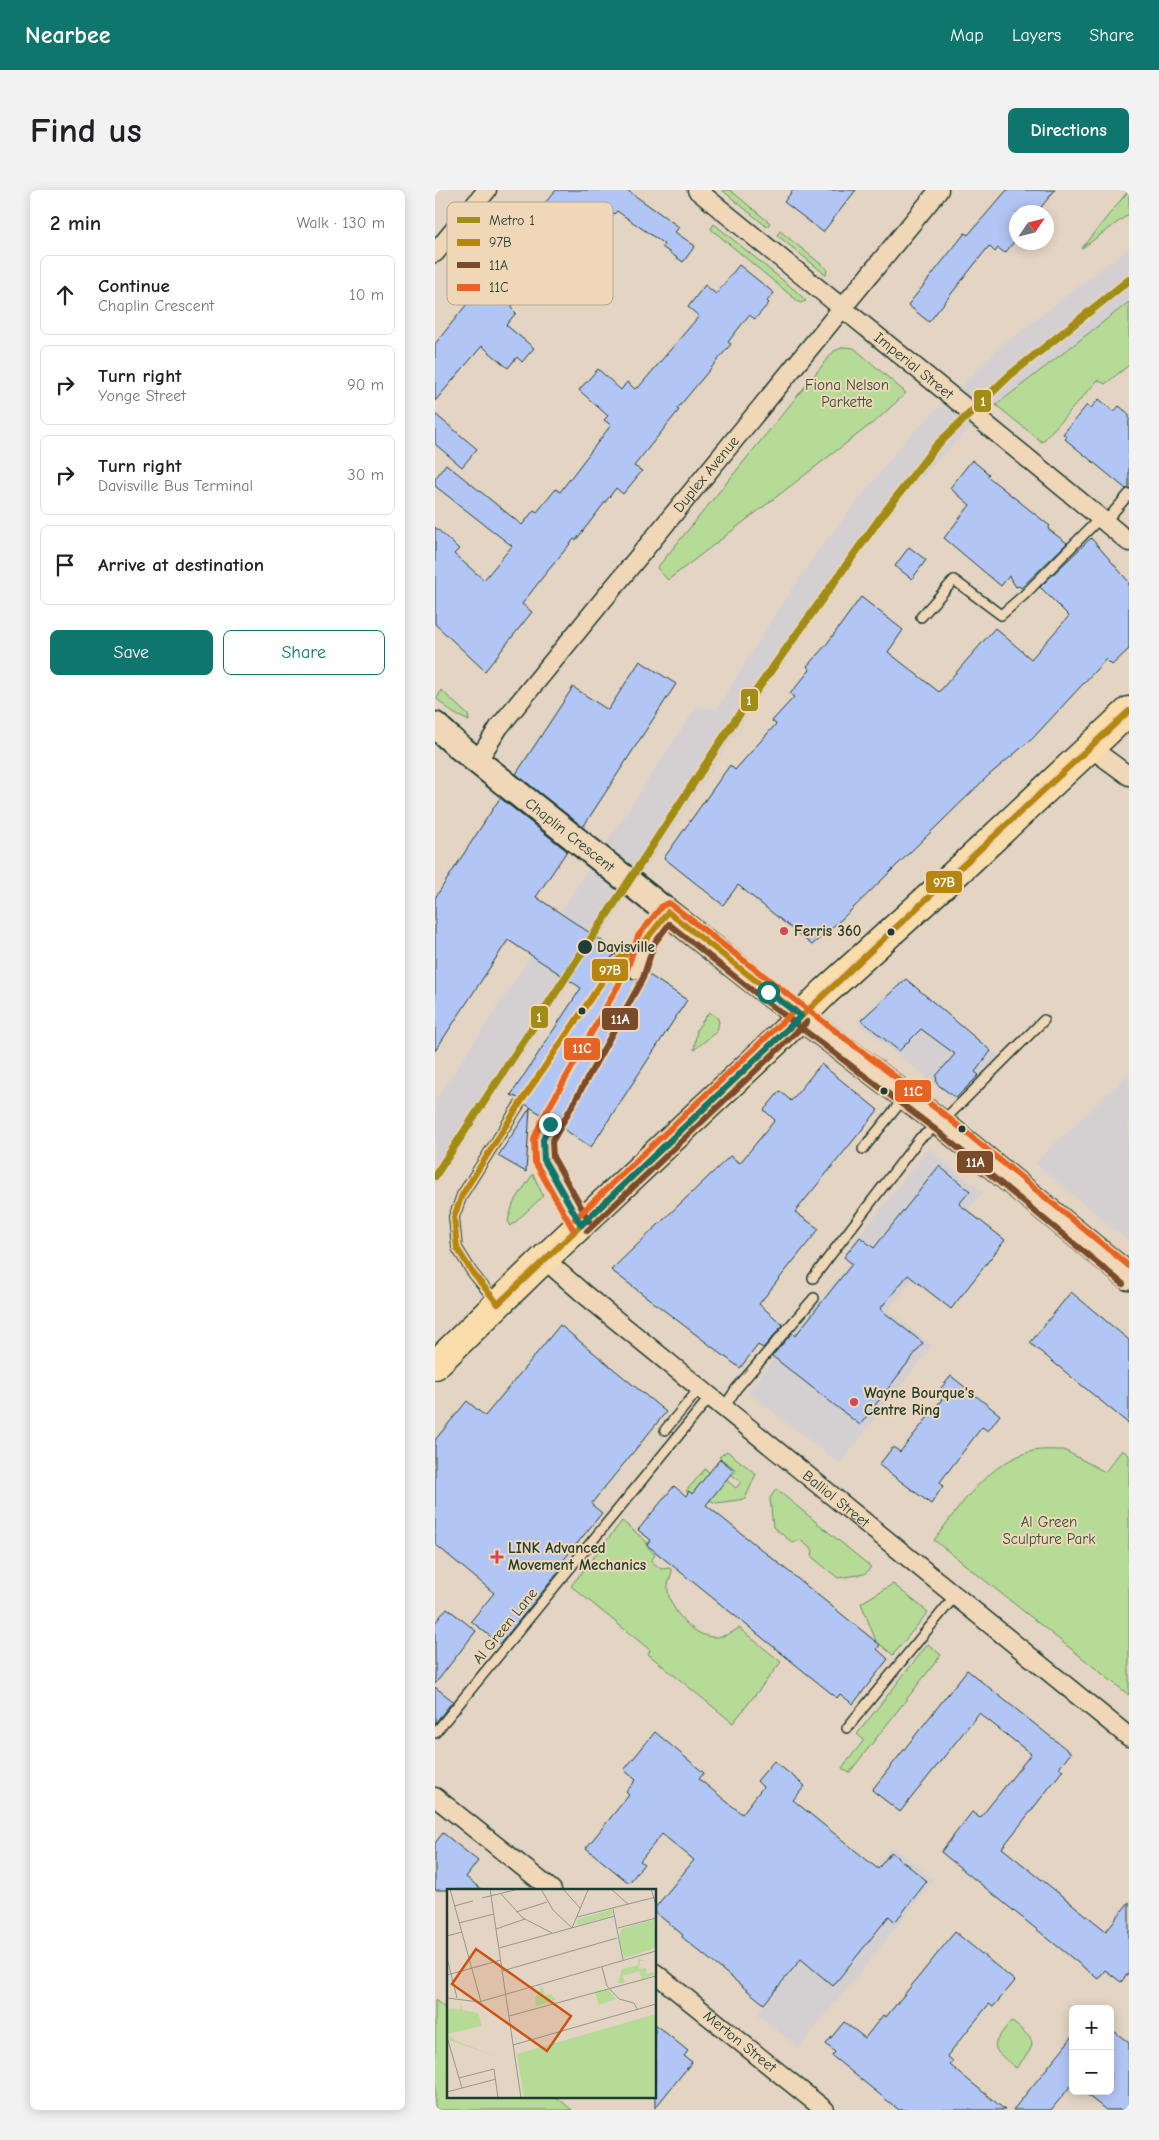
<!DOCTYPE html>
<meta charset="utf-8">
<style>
:root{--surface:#fff;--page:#f2f2f2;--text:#202124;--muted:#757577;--line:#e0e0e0;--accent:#0f766e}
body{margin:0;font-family:"Comic Neue",sans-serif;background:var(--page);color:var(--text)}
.controls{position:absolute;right:15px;bottom:15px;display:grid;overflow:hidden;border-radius:8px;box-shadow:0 2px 12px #0003}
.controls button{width:45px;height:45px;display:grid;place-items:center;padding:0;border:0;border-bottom:1px solid var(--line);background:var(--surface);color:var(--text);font:25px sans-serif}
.compass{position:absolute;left:574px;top:15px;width:45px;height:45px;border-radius:50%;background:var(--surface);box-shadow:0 2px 12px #0003;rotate:55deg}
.stop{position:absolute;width:15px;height:15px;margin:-11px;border:4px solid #0f766e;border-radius:50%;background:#fff}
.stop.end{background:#0f766e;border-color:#fff;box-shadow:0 1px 5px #0008}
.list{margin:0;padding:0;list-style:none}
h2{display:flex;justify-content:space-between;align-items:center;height:65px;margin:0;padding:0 20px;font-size:21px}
h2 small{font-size:16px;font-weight:400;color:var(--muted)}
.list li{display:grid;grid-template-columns:32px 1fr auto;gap:15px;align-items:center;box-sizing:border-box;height:80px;margin:0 10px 10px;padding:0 10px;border:1px solid var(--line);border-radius:8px}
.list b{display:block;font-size:19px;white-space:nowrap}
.list p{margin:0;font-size:16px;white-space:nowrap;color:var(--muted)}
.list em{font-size:16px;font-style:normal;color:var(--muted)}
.actions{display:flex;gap:10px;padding:15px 20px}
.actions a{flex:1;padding:11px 0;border:1px solid var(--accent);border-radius:8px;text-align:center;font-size:18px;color:var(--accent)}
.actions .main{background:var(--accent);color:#fff}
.icon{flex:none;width:28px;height:28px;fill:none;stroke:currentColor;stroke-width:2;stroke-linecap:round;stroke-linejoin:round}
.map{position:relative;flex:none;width:694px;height:1920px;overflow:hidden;border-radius:8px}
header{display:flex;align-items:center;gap:30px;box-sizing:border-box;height:70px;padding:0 25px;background:var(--accent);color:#fff}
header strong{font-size:24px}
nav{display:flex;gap:28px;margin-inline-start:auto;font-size:18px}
.intro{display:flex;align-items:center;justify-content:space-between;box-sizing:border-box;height:120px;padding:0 30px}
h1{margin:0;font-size:35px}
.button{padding:12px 22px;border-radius:8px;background:var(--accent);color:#fff;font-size:18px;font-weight:700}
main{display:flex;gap:30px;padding:0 30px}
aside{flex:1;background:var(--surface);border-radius:8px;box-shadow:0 2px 12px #0003}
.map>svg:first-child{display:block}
</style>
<header>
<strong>Nearbee</strong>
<nav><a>Map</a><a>Layers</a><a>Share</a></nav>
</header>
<div class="intro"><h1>Find us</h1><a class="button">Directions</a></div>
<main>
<aside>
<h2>2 min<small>Walk · 130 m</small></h2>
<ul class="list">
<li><svg class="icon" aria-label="ahead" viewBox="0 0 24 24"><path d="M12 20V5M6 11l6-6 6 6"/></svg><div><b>Continue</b><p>Chaplin Crescent</p></div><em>10 m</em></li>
<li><svg class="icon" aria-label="right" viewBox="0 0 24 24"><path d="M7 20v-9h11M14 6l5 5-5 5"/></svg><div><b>Turn right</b><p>Yonge Street</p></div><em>90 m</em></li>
<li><svg class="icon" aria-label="right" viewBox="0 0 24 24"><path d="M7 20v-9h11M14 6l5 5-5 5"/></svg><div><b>Turn right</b><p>Davisville Bus Terminal</p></div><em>30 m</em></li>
<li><svg class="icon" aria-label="arrive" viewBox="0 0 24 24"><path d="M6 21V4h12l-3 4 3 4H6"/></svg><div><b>Arrive at destination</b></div></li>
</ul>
<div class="actions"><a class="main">Save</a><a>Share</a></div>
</aside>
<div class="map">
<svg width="694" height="1920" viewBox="0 0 694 1920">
<rect width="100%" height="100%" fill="#e3d4c3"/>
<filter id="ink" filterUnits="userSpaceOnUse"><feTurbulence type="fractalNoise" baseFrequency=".02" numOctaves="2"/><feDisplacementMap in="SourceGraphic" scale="10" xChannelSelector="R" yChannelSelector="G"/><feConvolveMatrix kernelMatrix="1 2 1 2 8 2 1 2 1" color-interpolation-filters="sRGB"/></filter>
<g filter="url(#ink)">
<g fill="#d4d0d2">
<path d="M694 58V112L561 215 525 247 473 302 417 373 346 474 0 996V911L262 516 282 519 340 425 383 361 470 251 568 155Z"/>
<path d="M470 788 564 867 520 910 422 832Z"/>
<path d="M694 883V1052L600 973Z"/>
<path d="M493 959 548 1002 453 1120 497 1156 405 1274 313 1202 415 1072 408 1066Z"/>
<path d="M457 1656 499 1690 364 1858 322 1824Z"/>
</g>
<g fill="#b5db96" stroke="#6a8c65">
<path d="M287 0H295L335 33 332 37Z"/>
<path d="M694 0V24L646 59Z"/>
<path d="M279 34 362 102 371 111 365 113 276 39Z"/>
<path d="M345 41 392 79 391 85 342 45Z"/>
<path d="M694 112V175L670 194 663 190 607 252 561 215Z"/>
<path d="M409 157 419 158 471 203 444 228 233 390 222 378 399 161Z"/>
<path d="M6 500 33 525 34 531 18 523 2 509Z"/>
<path d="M274 822 282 827 284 832 282 841 259 860 262 839Z"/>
<path d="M98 984 108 1006 76 1036 73 1031 78 1014Z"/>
<path d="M629 1260 670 1282 687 1260 694 1265V1505L499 1350C525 1316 553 1272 598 1261 607 1259 619 1260 629 1260Z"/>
<path d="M292 1261 321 1284 310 1309 281 1313 251 1301 270 1279 280 1286 284 1284 301 1298 306 1292 297 1285 301 1280 284 1267Z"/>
<path d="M341 1299 436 1377 430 1384 403 1388 377 1367 378 1360 365 1350 358 1353 338 1337 335 1308Z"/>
<path d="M187 1331 212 1352 211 1355 220 1365 216 1371 226 1379 235 1378 237 1382C235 1388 232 1395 233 1401 235 1420 258 1446 278 1447 288 1447 295 1444 304 1438L346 1472 298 1533 213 1464 215 1460 136 1396Z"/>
<path d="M458 1394 493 1422 458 1465 441 1451 426 1413Z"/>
<path d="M493 1454 506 1465 414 1583 407 1578 429 1550 422 1544Z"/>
<path d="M0 1810 14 1821V1906H120L137 1920H0Z"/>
<path d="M576 1831C603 1853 603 1852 581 1878 554 1856 555 1858 576 1831Z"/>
</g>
<g fill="#b2c6f5" stroke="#1f3d34">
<path d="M121 0H192L244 37 240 42 260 56 248 72 227 57 229 54 182 21 179 24 168 15 148 40 143 36 140 40 135 37 76 109 80 112 76 118 81 123 71 135 99 158 87 172 82 167 73 178 47 156 0 211V154L32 114 28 110Z"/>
<path d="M358 0H421L388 42 349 12Z"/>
<path d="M572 0H620L602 22H582V48L570 63 563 58 560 62 554 56 494 132 473 115 530 43 533 45Z"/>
<path d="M304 75 339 103 332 111 334 113 320 129 314 125 293 152 296 154 242 219 244 220 199 276 207 281 188 304 181 298 141 350 139 349 107 388 87 414 97 422 50 481 0 434V337L24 359 19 364 49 390 77 356 0 296V289L11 274 87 335 99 320 102 322 121 299 125 302 176 235 169 230 173 226 144 200 163 179 186 200 192 192 200 199 202 197 203 198 264 126 253 117 270 95 281 104Z"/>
<path d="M664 209 679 222 684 216 694 224V298L691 299 630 249 632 247 628 244 652 215 656 218Z"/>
<path d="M0 224 42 259 27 277 0 254Z"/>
<path d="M537 270 554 284 552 286 615 336 613 339 632 353 586 398 584 396 581 397 574 386 566 396 509 348 535 315 515 298Z"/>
<path d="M656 348 694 392V459L677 475 671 469 598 548 554 585 409 727 377 755 303 695 288 715 229 668 295 575 300 580 341 534 337 531 359 507 355 504 375 480 372 476 391 455 426 407 468 440 453 462 504 502 560 438 596 469 634 426 605 397Z"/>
<path d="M474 357 491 370 477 389 460 376Z"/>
<path d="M205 471 241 494 148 637 81 584 138 497 173 520Z"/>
<path d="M65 608 132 661 101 707 170 753 169 755 181 763 175 769 178 776H184L192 771 197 774 194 783 196 788 204 789 208 781 252 810 156 957 121 934 118 929 112 928 90 914 88 910 76 905 146 798 73 750 0 861V708Z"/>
<path d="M471 789 556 861 540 882 544 885 521 908 502 894 501 886 520 864 486 839 464 861 426 830Z"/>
<path d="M386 874 443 920 360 1022 384 1039 324 1114 348 1135 328 1158 323 1155 305 1178 176 1080 295 966 305 973 340 930 329 920 345 901 356 911Z"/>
<path d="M95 918 91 982 63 966Z"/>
<path d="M504 976 535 1001 524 1014 570 1050 516 1119 473 1085 445 1119 488 1153 425 1235 337 1166 357 1143 360 1146 417 1074 409 1067 425 1047 439 1058Z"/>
<path d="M636 1102 694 1150V1234L595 1153Z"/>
<path d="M125 1135 231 1222 156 1314 167 1323 122 1378 125 1380 65 1454 36 1431 59 1403 0 1354V1250L32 1211 50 1226Z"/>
<path d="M516 1186 565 1225 553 1241 547 1237 505 1292 508 1296 496 1314 444 1275 458 1257 465 1262 508 1208 502 1203Z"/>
<path d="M285 1269 299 1280 271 1315 445 1455 442 1459 453 1469 418 1514 405 1504 402 1508 212 1355 216 1350 203 1340 239 1296 251 1306 254 1301 257 1304Z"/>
<path d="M12 1418 41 1441 0 1494V1433Z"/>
<path d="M532 1480 636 1563 624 1578 628 1580 567 1658 671 1741 694 1712V1782L686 1792 670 1780 663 1789 506 1662 537 1622 545 1628 596 1564 544 1523 465 1622 437 1600Z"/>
<path d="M0 1497 18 1511 0 1533Z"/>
<path d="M220 1542 269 1583 264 1589 307 1624 328 1597 322 1591 339 1571 370 1596 358 1610 443 1679 456 1662 492 1691 460 1732 454 1726 398 1796 366 1769 329 1814 247 1747 248 1745 220 1722V1718L259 1670 227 1644 205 1671 209 1674 194 1693 151 1658 194 1605 191 1602 201 1590 189 1580Z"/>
<path d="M8 1643 43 1671 31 1687 47 1700H0V1653Z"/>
<path d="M520 1742 580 1791 558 1817 554 1814 512 1866 518 1871 515 1875 570 1920H464L397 1866 400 1862 391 1854 409 1832 430 1848 448 1825 451 1827Z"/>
<path d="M220 1834 253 1861 249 1866 257 1872 220 1918Z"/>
<path d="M675 1838 694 1853V1920H671L647 1901H675Z"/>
<path d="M638 1846V1893L616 1920H578Z"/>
</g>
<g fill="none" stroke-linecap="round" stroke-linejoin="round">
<g stroke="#1f3d34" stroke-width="12">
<g id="lane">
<path d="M670 332 694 304"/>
<path d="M486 427 519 390 566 425 589 405 665 328"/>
<path d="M181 771 211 750 232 724"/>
<path d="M200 784 211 750"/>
<path d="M115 934 108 950 109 970 144 1031"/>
<path d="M428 959 470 907"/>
<path d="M378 1088 485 948 506 933 609 830"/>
<path d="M61 1112 37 1082 22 1058 19 1027 27 1005 84 915"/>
<path d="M289 1218 301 1199 379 1108"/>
<path d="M230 1240 265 1198"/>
<path d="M412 1538 520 1406"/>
<path d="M0 1543 275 1207"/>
</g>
</g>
<g stroke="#1f3d34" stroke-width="21">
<g id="street">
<path id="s1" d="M262 0C406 118 552 233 694 352"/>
<path d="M0 63 52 0"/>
<path d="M656 558 694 586"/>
<path id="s2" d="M43 570 64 537 504 0"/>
<path id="s3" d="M109 1069 149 1104 694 1547"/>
<path d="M0 1607 117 1700"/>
<path id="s4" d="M220 1783 390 1920"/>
</g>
</g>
<g stroke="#1f3d34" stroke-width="29">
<g id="secondary">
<path id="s5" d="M0 535 23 556 333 802 506 933 694 1087"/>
</g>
</g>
<g stroke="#1f3d34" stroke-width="31">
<path id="primary" d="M0 1175 109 1069 339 853 390 802 533 672 694 521"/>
</g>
<use href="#lane" stroke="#efd7b7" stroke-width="9"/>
<use href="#street" stroke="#efd7b7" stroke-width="18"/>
<use href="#secondary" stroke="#efd7b7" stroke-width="25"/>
<use href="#primary" stroke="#faddab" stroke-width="28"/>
<g stroke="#efd7b7" stroke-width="10">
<path id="bus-1" d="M366 826 233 722 211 750 181 771 84 915 27 1005 19 1027 22 1058 37 1082 63 1114 427 769 694 521"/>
</g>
<g stroke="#efd7b7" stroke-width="10">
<g id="bus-2">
<path d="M154 1031 118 967 117 952 208 788 219 754 234 734 328 809 501 940 688 1094"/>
<path d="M152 1041 372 832"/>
</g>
</g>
<g stroke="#efd7b7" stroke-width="10">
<g id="bus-3">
<path d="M140 1029 360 820"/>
<path d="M138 1039 100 972 99 949 107 930 192 780 203 746 227 716 234 713 511 926 694 1076"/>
</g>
</g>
<use href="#bus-1" stroke="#b68610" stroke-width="6"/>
<use href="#bus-2" stroke="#7a4b2a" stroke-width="6"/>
<use href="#bus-3" stroke="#e76323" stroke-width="6"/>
<g stroke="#efd7b7" stroke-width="11">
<path id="metro-1" d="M0 986 296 536 443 331 501 256 575 185 694 90"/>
</g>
<use href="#metro-1" stroke="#a18d15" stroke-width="8"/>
</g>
</g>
<g fill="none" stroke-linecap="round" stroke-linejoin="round" filter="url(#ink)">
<path stroke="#0f766e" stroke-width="6" d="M115 934 108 950 109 970 146 1035 366 826 333 802"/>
</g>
<g fill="#d1495b" stroke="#efd7b7" stroke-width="2">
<circle cx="349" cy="741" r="5"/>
<circle cx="419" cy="1212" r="5"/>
<path d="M59.5 1359.5h5v5h5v5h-5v5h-5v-5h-5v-5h5z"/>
</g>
<g fill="#1f3d34" stroke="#efd7b7" stroke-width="2">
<circle cx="456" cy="742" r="4.5"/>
<circle cx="150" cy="757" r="8"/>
<circle cx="147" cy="821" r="4.5"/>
<circle cx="449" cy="901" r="4.5"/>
<circle cx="527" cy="939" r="4.5"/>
</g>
<g text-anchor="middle" stroke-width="4" stroke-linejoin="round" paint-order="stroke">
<g font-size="15" fill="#1f3d34" stroke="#efd7b7">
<text dy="5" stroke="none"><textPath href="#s1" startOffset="279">Imperial Street</textPath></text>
<text dy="5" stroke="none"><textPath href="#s2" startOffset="366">Duplex Avenue</textPath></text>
<text dy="5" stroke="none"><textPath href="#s5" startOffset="174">Chaplin Crescent</textPath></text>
<text dy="5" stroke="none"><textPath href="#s3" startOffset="378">Balliol Street</textPath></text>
<text transform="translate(70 1436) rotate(-51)" y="5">Al Green Lane</text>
<text dy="5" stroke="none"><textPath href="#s4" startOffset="109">Merton Street</textPath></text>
</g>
<g font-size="15" fill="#2e4d3e" stroke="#efd7b7">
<text x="412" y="200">Fiona Nelson<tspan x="412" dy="17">Parkette</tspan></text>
<text x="614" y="1337">Al Green<tspan x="614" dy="17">Sculpture Park</tspan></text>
</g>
<g font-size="15" font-weight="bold" fill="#1f3d34" stroke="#efd7b7" text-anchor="start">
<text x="359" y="746">Ferris 360</text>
<text x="429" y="1208">Wayne Bourque's<tspan x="429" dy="17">Centre Ring</tspan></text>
<text x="73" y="1363">LINK Advanced<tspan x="73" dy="17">Movement Mechanics</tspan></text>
</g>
<g font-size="15" font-weight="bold" fill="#1f3d34" stroke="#efd7b7" text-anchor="start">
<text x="162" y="762">Davisville</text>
</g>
</g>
<g transform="translate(12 1699)">
<rect width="209" height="209" fill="#e3d4c3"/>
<path d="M163 21 166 23 164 27 132 36 129 34 131 30ZM209 30V59L177 69 172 50 174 40ZM191 69 197 72H193L192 80 199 79V85L207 83 209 85 195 90 192 82 176 87 178 94H171L175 80 191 76ZM95 97 98 106 104 105 109 111 89 117 88 109ZM160 100 169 110 152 116 148 103ZM13 112 16 121 31 124 35 137 0 145V119L14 120ZM209 125V209H77L70 165ZM1 146 9 152 54 169 2 151Z" fill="#b5db96"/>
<path fill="none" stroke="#95988a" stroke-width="1" d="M3 0 34 113M43 0 74 209M94 0 106 21 125 39M116 0 133 19M164 0 181 15M204 0 209 16M54 5 76 29 105 44M35 9 72 0M7 17 26 12M166 20 176 71M69 23 100 13M130 28 209 8M12 34 47 25M125 39 141 1M171 39 209 29M49 40 78 30M0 47 15 43M52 59 168 27M0 69 10 109M155 78 160 97 172 110 187 114 190 120M55 82 170 49M0 86 54 71M0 109 32 113 209 62M62 127 209 87M0 148 15 199M66 156 209 115M12 189 47 180 51 209M0 203 49 190"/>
<path fill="#ca5512" fill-opacity="0.15" stroke="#ca5512" stroke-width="2.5" d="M29 60 124 127 100 162 5 95Z"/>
<rect width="209" height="209" fill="none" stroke="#1f3d34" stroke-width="2.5"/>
</g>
<rect x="12" y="12" width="166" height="103" rx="8" fill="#efd7b7" stroke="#b1a990" stroke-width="1"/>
<rect x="22" y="27" width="23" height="6" fill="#a18d15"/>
<rect x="22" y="49" width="23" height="7" fill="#b68610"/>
<rect x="22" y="72" width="23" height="6" fill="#7a4b2a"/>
<rect x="22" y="94" width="23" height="7" fill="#e76323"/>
<g font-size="14" fill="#1f3d34">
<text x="54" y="35">Metro 1</text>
<text x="54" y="57">97B</text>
<text x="54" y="80">11A</text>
<text x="54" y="102">11C</text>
</g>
<g stroke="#efd7b7" stroke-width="2">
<rect x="538" y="199" width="19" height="24" rx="5" fill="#a18d15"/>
<rect x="305" y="498" width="19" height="24" rx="5" fill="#a18d15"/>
<rect x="490" y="680" width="38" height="24" rx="5" fill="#b68610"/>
<rect x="156" y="768" width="38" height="24" rx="5" fill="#b68610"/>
<rect x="95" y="815" width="19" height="24" rx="5" fill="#a18d15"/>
<rect x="166" y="817" width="38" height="24" rx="5" fill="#7a4b2a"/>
<rect x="128" y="847" width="38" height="24" rx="5" fill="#e76323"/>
<rect x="459" y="889" width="38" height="24" rx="5" fill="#e76323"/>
<rect x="521" y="960" width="38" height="24" rx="5" fill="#7a4b2a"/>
</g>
<g font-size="14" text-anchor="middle" font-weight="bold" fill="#fff">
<text x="548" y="216">1</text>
<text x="314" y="515">1</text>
<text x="509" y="697">97B</text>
<text x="175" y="785">97B</text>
<text x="104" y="832">1</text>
<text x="185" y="834">11A</text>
<text x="147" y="863">11C</text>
<text x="478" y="906">11C</text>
<text x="540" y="977">11A</text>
</g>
</svg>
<div class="controls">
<button>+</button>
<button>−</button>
</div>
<svg class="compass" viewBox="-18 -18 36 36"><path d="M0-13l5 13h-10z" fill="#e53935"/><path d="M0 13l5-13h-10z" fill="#757577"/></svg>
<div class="stop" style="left:333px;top:802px"></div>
<div class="stop end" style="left:115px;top:934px"></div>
</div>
</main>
